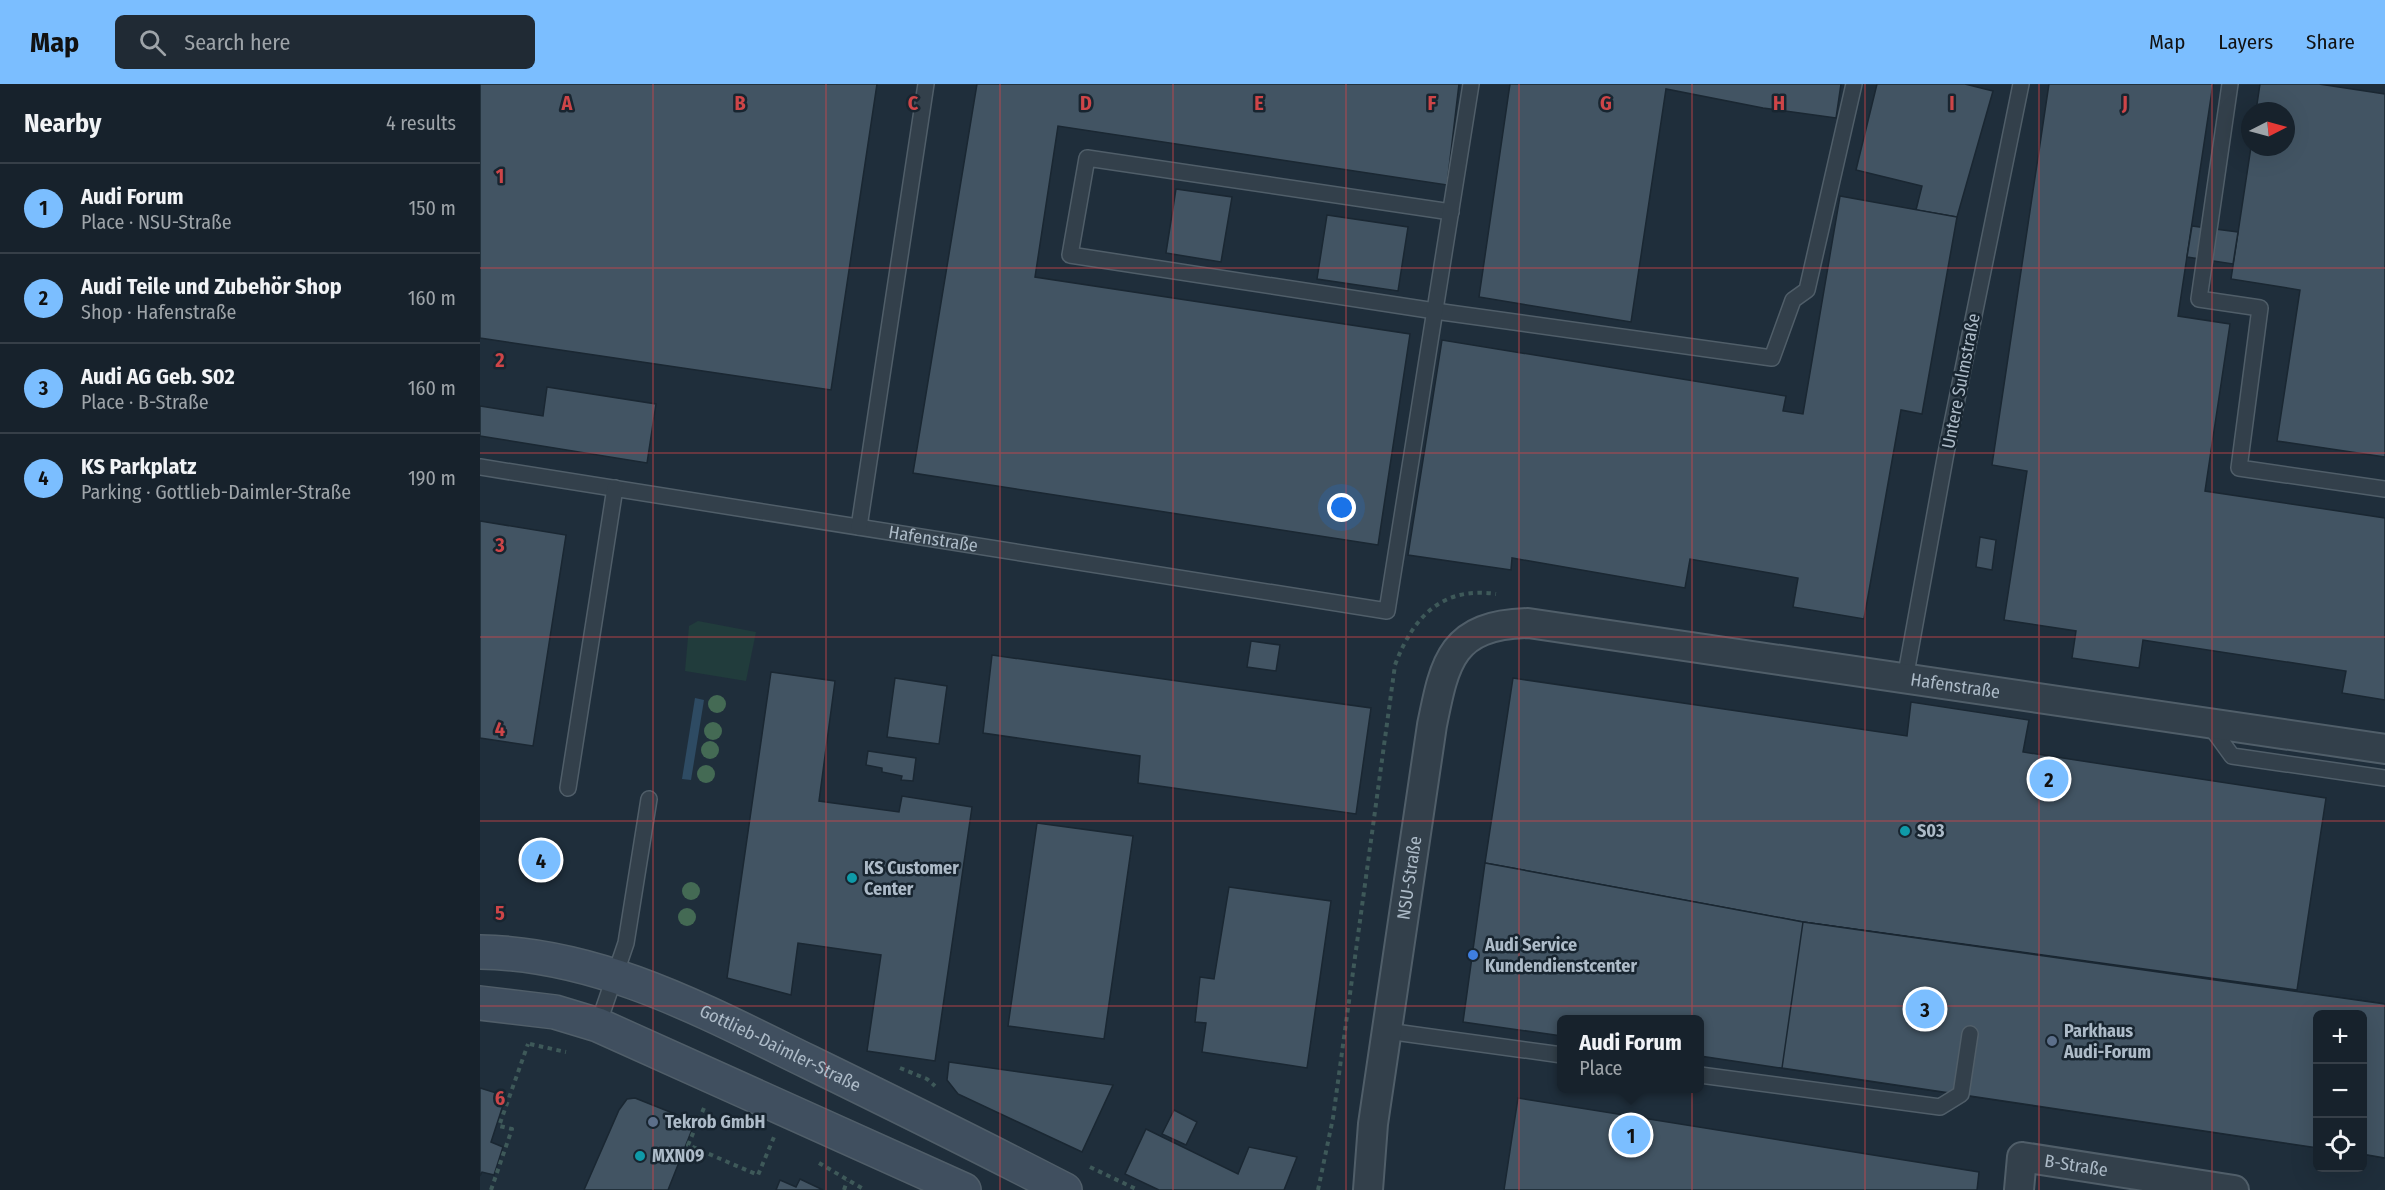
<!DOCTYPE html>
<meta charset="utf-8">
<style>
:root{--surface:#17222c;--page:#202a34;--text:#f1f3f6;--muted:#9ea4a9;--line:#363f48;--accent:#7bbeff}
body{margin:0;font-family:"Fira Sans Condensed",sans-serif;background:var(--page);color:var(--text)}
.controls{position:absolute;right:18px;bottom:18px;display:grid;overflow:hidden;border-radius:9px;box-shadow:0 6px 24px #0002}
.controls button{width:54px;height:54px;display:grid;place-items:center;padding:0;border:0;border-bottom:2px solid var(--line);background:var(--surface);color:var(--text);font:30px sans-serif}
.compass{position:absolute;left:1761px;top:18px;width:54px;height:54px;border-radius:50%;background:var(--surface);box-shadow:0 6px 24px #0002;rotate:84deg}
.you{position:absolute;left:862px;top:424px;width:21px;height:21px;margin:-15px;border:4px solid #fff;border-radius:50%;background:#1a73e8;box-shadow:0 0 0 9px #1a73e833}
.badge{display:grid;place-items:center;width:39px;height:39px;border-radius:50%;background:var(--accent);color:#111;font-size:20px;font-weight:700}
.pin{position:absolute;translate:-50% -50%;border:3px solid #fff;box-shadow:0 2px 6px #0006}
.popup{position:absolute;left:1077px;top:931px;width:147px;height:78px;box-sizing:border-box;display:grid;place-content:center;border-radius:9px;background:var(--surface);filter:drop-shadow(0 2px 4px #0005);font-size:20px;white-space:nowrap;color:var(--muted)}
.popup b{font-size:22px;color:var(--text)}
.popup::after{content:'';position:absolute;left:50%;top:100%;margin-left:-12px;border:12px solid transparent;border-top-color:var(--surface)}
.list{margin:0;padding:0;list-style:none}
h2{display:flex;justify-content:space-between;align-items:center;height:78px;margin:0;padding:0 24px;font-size:26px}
h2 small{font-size:20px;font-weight:400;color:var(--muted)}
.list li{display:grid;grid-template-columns:39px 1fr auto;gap:18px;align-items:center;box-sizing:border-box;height:90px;padding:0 24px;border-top:2px solid var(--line)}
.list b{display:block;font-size:22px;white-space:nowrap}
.list p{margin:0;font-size:20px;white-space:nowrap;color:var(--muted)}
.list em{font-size:20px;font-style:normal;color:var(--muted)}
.icon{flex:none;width:33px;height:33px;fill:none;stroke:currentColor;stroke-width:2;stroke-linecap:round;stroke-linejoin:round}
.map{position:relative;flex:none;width:1905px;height:1106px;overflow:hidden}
header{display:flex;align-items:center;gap:36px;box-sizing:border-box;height:84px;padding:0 30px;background:var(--accent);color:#111}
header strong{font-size:28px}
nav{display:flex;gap:33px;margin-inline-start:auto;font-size:21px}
.search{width:420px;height:54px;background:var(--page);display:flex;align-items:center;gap:15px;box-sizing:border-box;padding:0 21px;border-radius:9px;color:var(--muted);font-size:22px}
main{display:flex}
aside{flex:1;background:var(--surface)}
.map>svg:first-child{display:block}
</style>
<header>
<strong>Map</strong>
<div class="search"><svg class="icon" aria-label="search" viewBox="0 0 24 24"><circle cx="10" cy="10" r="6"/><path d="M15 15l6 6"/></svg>Search here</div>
<nav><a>Map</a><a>Layers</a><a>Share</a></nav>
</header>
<main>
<aside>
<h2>Nearby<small>4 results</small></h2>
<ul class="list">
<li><span class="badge">1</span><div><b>Audi Forum</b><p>Place · NSU-Straße</p></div><em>150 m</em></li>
<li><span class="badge">2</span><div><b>Audi Teile und Zubehör Shop</b><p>Shop · Hafenstraße</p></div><em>160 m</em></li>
<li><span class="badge">3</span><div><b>Audi AG Geb. S02</b><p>Place · B-Straße</p></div><em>160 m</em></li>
<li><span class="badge">4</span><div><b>KS Parkplatz</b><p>Parking · Gottlieb-Daimler-Straße</p></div><em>190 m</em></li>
</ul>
</aside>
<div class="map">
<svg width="1905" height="1106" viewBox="0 0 1905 1106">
<rect width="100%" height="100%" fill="#1f2e3b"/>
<path fill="#213c3c" d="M218 537 276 548 266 597 205 587 209 542Z"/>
<path fill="#2e4b63" d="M215 614 224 616 211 696 202 695Z"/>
<g fill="#425463" stroke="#1a2732" stroke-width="1.5">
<path d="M0 0H397L351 306 0 254Z"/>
<path d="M497 0H979L967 101 578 42 555 193 930 250 898 461 433 389Z"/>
<path d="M1030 0H1361L1356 34 1283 24 1186 5 1151 238 999 213Z"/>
<path d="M1397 0H1485L1513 7 1477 133 1436 126 1442 102 1376 86Z"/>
<path d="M1569 0H1733L1698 232 1750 240 1725 407 1905 434V616L1862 609 1866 587 1663 556 1659 584 1592 574 1596 547 1524 536 1547 387 1512 381Z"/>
<path d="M1780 0H1839L1905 10V373L1797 357 1820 206 1751 195 1771 63H1806V27H1776Z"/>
<path d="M696 105 752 113 741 178 686 169Z"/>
<path d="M1360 112 1477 133 1442 330 1421 326 1384 535 1313 523 1318 494 1210 475 1205 504 1032 474 1031 486 928 471 962 256 1306 312 1303 327 1323 330Z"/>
<path d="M847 131 928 143 918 207 837 195Z"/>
<path d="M1712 142 1758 148 1753 180 1707 173Z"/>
<path d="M67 303 176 320 167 379 0 352V322L63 332Z"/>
<path d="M0 437 86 451 53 662 0 654Z"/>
<path d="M1500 453 1516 456 1512 486 1496 483Z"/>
<path d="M771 557 800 561 796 587 767 583Z"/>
<path d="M512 571 891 624 876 730 658 699 660 672 503 649Z"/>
<path d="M291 588 355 597 339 717 419 728 422 712 492 723 455 977 387 967 401 871 318 859 311 911 247 894Z"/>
<path d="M415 594 467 602 459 660 407 653Z"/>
<path d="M1033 594 1427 652 1431 618 1549 636 1543 668 1846 714 1817 906 1323 838 1005 779Z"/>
<path d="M388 667 436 674 433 697 421 696 422 692 402 688V684L386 681Z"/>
<path d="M557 739 653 752 624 955 528 942Z"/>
<path d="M1005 779 1323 838 1905 920V1074L1882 1070V930H1838V1064L1220 972V936H1082V952L983 938Z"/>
<path d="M749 803 851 817 827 984 722 968 726 939 715 938 720 893 734 895Z"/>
<path d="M1323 838 1905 920V1074L1882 1070V930H1838V1064L1302 984Z"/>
<path d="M469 978 633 1001 602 1068 478 1010 467 996Z"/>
<path d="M0 1004 26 1012 11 1058 23 1063 14 1091 2 1088 0 1092Z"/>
<path d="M155 1014 215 1038 188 1106H104L139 1026 147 1015Z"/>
<path d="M1038 1014 1499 1088 1497 1106H1024Z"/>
<path d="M694 1026 717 1038 706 1061 682 1050Z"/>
<path d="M666 1045 758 1090 769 1063 817 1073 804 1106H679L645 1090Z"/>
<path d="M320 1095 343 1106H296L300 1096 316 1103Z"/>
</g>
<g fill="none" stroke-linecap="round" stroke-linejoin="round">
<g stroke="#505e69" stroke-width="18">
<g id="lane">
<path d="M1750 0 1719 215 1780 224 1759 384 1905 405"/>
<path d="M971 128 607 74 590 171 955 227 1292 274 1313 216 1327 206 1374 0"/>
<path id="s1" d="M0 383 907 527 991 0"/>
<path d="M379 443 446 0"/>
<path d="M1425 595 1466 369 1541 0"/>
<path d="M1728 639 1752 672 1905 694"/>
<path d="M88 704 135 404"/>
<path d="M118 941 146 859 169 715"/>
<path d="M907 947 1082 971"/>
<path d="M1220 991 1460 1023 1481 1010 1490 950"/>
</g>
</g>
<g stroke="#505e69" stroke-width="32">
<g id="street">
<path id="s2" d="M888 1106 893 1040 952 641C965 576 972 541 1048 539L1905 665"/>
<path id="s3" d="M1539 1106 1542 1073 1754 1106"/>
</g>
</g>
<g stroke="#505e69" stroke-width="36">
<g id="secondary">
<path id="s4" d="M0 868C120 870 224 927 329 978 415 1020 500 1062 585 1106"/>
<path d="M0 919 75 928 118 941 484 1106"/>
</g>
</g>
<g stroke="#3e5959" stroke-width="4" stroke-dasharray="4.5 4.5" stroke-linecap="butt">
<path d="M50 960 86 968"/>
<path d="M420 984 447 995 455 1002"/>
<path d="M224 1024 208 1061 278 1091 294 1053"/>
<path d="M339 1079 385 1106"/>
<path d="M610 1083 658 1106"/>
<path d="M11 1106 32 1045 19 1042 48 960"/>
<path d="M364 1106 367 1097"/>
<path d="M838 1106 853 1034 915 581C933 533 962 502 1016 510"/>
</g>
<use href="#lane" stroke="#33404b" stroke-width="15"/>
<use href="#street" stroke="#33404b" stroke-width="28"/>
<use href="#secondary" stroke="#404f5f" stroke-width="33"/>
</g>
<g fill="#446a54">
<circle cx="237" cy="620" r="9"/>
<circle cx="233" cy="647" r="9"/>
<circle cx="230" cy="666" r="9"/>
<circle cx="226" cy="690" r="9"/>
<circle cx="211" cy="807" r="9"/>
<circle cx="207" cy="833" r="9"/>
</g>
<path fill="none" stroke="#ce4548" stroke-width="1.5" stroke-opacity="0.55" d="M173 0V1106M346 0V1106M520 0V1106M693 0V1106M866 0V1106M1039 0V1106M1212 0V1106M1385 0V1106M1559 0V1106M1732 0V1106M0 184H1905M0 369H1905M0 553H1905M0 737H1905M0 922H1905"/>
<g fill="#0f9aa8" stroke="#182530" stroke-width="2">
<circle cx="1425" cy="747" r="6"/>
<circle cx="372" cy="794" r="6"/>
<circle cx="160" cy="1072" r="6"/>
</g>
<circle fill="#3f7fe0" stroke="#182530" stroke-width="2" cx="993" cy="871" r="6"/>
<g fill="#5c6f8a" stroke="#182530" stroke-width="2">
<circle cx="1572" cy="957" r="6"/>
<circle cx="173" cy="1038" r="6"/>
</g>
<g text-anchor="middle" stroke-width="5" stroke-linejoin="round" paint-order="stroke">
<g font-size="18" fill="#adbbc8" stroke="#182530">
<text transform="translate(1481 297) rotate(-79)" y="6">Untere Sulmstraße</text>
<text dy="6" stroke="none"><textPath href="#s1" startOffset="459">Hafenstraße</textPath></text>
<text dy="6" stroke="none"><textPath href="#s2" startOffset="1060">Hafenstraße</textPath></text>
<text dy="6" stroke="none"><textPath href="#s2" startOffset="315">NSU-Straße</textPath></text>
<text dy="6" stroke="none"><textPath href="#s4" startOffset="318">Gottlieb-Daimler-Straße</textPath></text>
<text dy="6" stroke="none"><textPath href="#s3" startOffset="88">B-Straße</textPath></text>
</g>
<g font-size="18" font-weight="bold" fill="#adbbc8" stroke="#182530" text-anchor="start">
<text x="1437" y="753">S03</text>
<text x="384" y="790">KS Customer<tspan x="384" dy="21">Center</tspan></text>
<text x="1005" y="867">Audi Service<tspan x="1005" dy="21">Kundendienstcenter</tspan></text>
<text x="1584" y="953">Parkhaus<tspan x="1584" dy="21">Audi-Forum</tspan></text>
<text x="185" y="1044">Tekrob GmbH</text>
<text x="172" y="1078">MXN09</text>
</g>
</g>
<g font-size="20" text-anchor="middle" font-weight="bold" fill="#ce4548" stroke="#182530" stroke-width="5" stroke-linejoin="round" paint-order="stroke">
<text x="87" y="26">A</text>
<text x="260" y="26">B</text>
<text x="433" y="26">C</text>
<text x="606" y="26">D</text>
<text x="779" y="26">E</text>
<text x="952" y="26">F</text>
<text x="1126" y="26">G</text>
<text x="1299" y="26">H</text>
<text x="1472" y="26">I</text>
<text x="1645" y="26">J</text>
<text x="20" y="99">1</text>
<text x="20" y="283">2</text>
<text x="20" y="468">3</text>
<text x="20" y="652">4</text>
<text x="20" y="836">5</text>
<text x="20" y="1021">6</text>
</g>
</svg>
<div class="controls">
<button>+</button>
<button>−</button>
<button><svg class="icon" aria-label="locate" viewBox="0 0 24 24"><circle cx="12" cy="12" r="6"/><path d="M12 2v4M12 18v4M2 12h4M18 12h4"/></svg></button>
</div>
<svg class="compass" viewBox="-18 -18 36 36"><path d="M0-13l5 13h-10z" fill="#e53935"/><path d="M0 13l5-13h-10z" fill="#9ea4a9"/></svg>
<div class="you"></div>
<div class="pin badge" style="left:1151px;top:1051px">1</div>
<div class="popup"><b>Audi Forum</b>Place</div>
<div class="pin badge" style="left:1569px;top:695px">2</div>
<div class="pin badge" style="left:1445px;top:925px">3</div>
<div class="pin badge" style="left:61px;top:776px">4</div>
</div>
</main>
